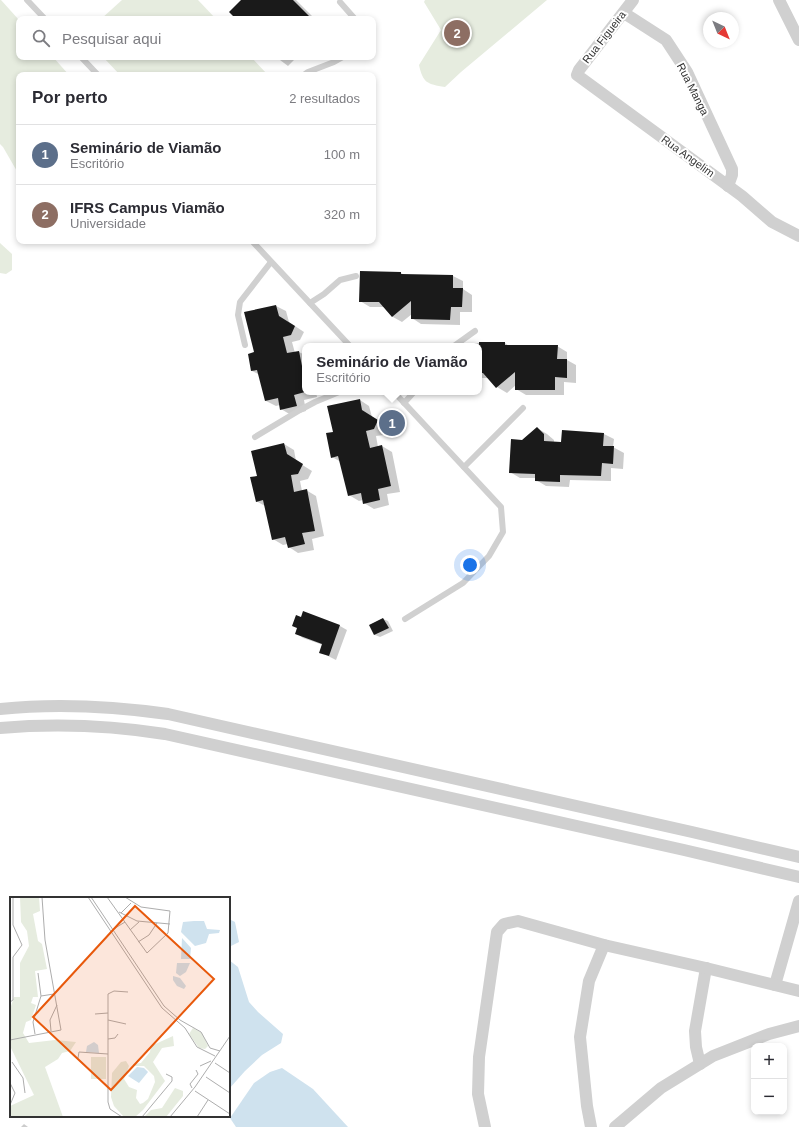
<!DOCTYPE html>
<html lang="pt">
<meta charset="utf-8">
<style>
:root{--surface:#fff;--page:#f7f7f7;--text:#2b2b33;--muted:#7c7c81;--line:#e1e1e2;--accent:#db2777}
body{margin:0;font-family:Arial,sans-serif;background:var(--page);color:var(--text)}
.controls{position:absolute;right:12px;bottom:12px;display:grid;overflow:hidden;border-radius:8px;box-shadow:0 2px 6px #0003}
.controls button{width:36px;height:36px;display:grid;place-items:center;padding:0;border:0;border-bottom:1px solid var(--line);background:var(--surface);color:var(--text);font:20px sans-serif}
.compass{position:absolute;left:703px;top:12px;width:36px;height:36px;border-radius:50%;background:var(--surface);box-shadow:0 2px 6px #0003;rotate:137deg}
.you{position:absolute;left:470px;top:565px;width:14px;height:14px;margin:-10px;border:3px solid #fff;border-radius:50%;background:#1a73e8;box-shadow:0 0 0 6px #1a73e833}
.badge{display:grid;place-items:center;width:26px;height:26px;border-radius:50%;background:var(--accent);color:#fff;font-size:13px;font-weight:700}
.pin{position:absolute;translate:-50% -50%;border:2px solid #fff;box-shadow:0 1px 4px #0006}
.popup{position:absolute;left:302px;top:343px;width:180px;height:52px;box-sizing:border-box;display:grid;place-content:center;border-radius:8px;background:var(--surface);filter:drop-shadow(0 1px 3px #0005);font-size:13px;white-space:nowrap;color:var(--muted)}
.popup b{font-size:15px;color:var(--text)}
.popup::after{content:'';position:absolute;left:50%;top:100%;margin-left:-8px;border:8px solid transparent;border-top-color:var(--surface)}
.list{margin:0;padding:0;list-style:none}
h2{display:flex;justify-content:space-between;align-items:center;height:52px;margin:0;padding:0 16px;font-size:17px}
h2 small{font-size:13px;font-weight:400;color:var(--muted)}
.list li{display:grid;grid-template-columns:26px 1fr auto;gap:12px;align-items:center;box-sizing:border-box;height:60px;padding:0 16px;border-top:1px solid var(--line)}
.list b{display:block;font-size:15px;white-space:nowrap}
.list p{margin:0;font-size:13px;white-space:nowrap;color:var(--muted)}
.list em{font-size:13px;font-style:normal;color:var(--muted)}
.icon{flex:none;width:22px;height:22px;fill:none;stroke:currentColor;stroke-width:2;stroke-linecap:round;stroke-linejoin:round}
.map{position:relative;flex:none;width:799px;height:1127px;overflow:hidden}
.search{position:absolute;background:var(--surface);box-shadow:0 2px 6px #0003;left:16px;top:16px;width:360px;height:44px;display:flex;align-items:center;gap:10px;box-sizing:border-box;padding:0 14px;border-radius:8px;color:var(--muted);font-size:15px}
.panel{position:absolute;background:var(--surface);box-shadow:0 2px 6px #0003;left:16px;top:72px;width:360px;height:172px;border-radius:8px}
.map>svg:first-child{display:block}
</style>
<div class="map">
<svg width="799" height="1127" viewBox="0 0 799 1127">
<rect width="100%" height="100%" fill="#fff"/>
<g fill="#e6ecdf">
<path d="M0 0H1L19 20V57H53L69 75H19V180L18 173 3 147 0 144Z"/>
<path d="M122 0H198L216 19H101Z"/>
<path d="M425 0H547L461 72 445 87C427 84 423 83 419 65L441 30 424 2Z"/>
<path d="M103 57H251L268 75H120Z"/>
<path d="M0 243 12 254V270L6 274 0 273Z"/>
</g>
<g fill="#cfe2ee">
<path d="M229 919 235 922 239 942 229 947Z"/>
<path d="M229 960 238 967 249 1002 258 1012 283 1034 281 1043 262 1055 245 1071 229 1089Z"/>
<path d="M282 1068 313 1089 348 1127H236L230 1118 254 1083 270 1072Z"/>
</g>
<g fill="#0003">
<path d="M242 0H296L315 19H238Z"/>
<path d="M276 57H297L288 66Z"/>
<path d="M401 273 404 275 453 276 463 281V289L472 295V312H460V325L421 324 412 318V314L402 322 393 317 385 307H370L360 301Z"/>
<path d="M276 306 286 311 289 322 304 332 300 340 292 342 295 353 299 352 305 355V392H316L317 397 304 400 306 411 291 415 281 409 280 405 276 406 266 401 260 375 252 371 255 353 245 313Z"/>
<path d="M468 343H505L509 346H557L567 352V360L576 365V383L564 382V395H526L516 389V385L507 393 497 387 489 378H479V346H465Z"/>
<path d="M360 400 369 406 372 417 388 427 384 435 376 436 378 447 382 446 392 452 400 492 387 494 389 505 374 509 364 503 363 500 359 501 349 495 341 462 332 457 334 432Z"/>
<path d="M537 428 547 434 554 440V443H562L604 434 614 439 613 447 624 453 623 469 611 468V481L570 480 569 487 546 486 536 480V478H520L510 472 523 441Z"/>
<path d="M284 444 294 450 296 461 312 471 308 479 300 481 302 491 306 490 316 496 324 536 312 539 314 550 298 553 289 547 288 544 283 545 273 539 265 506 256 501 258 476Z"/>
<path d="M304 613 340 626 347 630 336 660 320 652 323 645 303 638 296 633Z"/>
<path d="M383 619 388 621 393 631 380 637 375 635 370 625Z"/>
<path d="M24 1124 28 1127H21Z"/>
</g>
<g fill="#1a1a1a">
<path d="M241 0H293L312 19H236L229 12Z"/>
<path d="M360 271 401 272V274L453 275V288H463L462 307H451L450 320 411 319V301L392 317 379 302H359Z"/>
<path d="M276 305 279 316 295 326 291 335 283 337 287 353 299 351 305 381V392L294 395 297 406 280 410 278 398 265 401 257 370 251 371 248 354 254 352 244 312Z"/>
<path d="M479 342H505V345H558L557 359H567V378L555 377V390H515V372L496 388 483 373H479Z"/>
<path d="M360 399 362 410 378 420 374 429 366 431 370 448 382 445 391 486 378 489 380 500 363 504 361 493 348 496 338 456 331 458 326 433 333 432 327 406Z"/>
<path d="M537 427 544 434V441L561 442 562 430 604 433 603 446H614L613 464 602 463 601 476 560 475V482L535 481V474L509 473 511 439 522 440Z"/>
<path d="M284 443 287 454 303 464 298 474 291 475 294 492 307 489 315 531 302 533 305 544 288 548 285 537 272 540 263 500 256 502 250 477 257 476 251 451Z"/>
<path d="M303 611 340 625 329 656 319 653 322 644 295 634 297 628 292 626 296 615 301 617Z"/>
<path d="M383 618 389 628 374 635 369 625Z"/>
</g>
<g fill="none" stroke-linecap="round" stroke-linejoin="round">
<g stroke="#d0d0d0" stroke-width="6">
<path d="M27 0 45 19"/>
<path d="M340 2 355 19"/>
<path d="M81 57 98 75"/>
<path d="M304 75 308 72 334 62 343 57"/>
<path d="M252 241 350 346"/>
<path d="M310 303 324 294 340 280 356 276"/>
<path d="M245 345 238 315 240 302 271 262"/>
<path d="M454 346 475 331"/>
<path d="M394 392 501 507 503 532 489 556 463 583 405 619"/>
<path d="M404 403 414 392"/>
<path d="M255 437 300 410 315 402 339 392"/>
<path d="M464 467 523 408"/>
</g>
<g stroke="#d0d0d0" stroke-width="12">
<path d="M633 0 579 70 577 75 742 196 772 222 799 236"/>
<path d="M779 0 799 40"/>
<path d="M624 13 666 40 687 72 732 169V175L728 186"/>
<path d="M0 709C58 703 111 706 168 714L692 832 799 857"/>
<path d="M0 728C58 723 108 725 165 734L684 850 799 877"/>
<path d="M775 985 799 901"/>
<path d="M700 1064 696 1047 695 1031 706 968"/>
<path d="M485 1127 478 1094 479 1057 497 932 504 924 518 921 604 945 706 968 799 991"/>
<path d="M591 1127 587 1106 580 1037 589 981 604 945"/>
<path d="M615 1127 661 1088 713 1056 769 1034 799 1026"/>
</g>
</g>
<g text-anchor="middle" stroke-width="4" stroke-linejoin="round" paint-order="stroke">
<g font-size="11" fill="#333" stroke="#fff">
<text transform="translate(604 37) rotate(-52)" y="4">Rua Figueira</text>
<text transform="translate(693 89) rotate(63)" y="4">Rua Manga</text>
<text transform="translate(688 156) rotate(36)" y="4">Rua Angelim</text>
</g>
</g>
<g transform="translate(10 897)">
<rect width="220" height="220" fill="#fff"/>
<path d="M10 0H29L30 14 23 17 28 44 32 47 37 72 25 74 28 100H23L21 106 26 108 21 123 16 125 13 136 19 146 45 143 66 145 60 154 52 156 48 162 35 170 53 220H0V209L24 198 0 149V112L4 100H10V66L19 49 17 34 11 25ZM183 131 192 136 198 149 195 152 189 151 179 137ZM163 139 164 149 152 151 143 165 155 184 133 213 125 220H114L104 209 101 200 102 176 111 165 116 164 119 169 114 182 119 190 127 193 126 201 130 207 133 206 138 202 145 185 144 179 134 169H123V167L131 166 140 155 141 149ZM81 160H96V182H81ZM165 191 173 194V199L156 220H134L141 213 152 211Z" fill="#e6ecdf"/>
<path d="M184 24H194L197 32 210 33 209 36 199 37 196 46 185 49 171 35 173 25ZM172 41 181 51 180 62H171ZM167 66H180L176 75 170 79 166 76ZM163 79 170 81 176 89 174 92 167 89 163 83ZM84 145 88 148 89 156 76 155 77 149ZM127 170 134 171 138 175 129 186 118 179Z" fill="#cfe2ee"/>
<path fill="none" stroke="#adadad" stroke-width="1" d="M78 0 152 111 175 131 187 150 205 159M81 0 154 109 170 123 191 135 200 151 210 154M97 0 137 56 158 36 160 14 131 10 115 0M109 15 127 24 160 27M111 16 121 6M102 33 115 25M120 33 129 25M128 45 139 38 147 26M31 99 44 97M0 105 3 103V60L12 48 3 28V0M85 117 98 116M98 123 116 127M41 134 40 123 47 108M25 137 23 125 31 99 28 76M98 142 105 141 108 137M0 143 51 133 35 43 32 0M68 161 69 155 98 157M2 165 13 181 15 196M205 166 220 176M190 169 201 164M196 180 220 196M0 186 5 196 0 208M182 191 180 187 188 177 186 173M185 194 220 217M112 220 100 212 98 205V97L104 94 118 95M132 220 162 184V180L156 177M160 220 185 190 220 139M187 220 198 203"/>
<path fill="#e8590c" fill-opacity="0.15" stroke="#e8590c" stroke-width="2" d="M125 9 204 82 101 193 23 120Z"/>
<rect width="220" height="220" fill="none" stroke="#333" stroke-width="2"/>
</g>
</svg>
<div class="controls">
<button>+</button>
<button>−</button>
</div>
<svg class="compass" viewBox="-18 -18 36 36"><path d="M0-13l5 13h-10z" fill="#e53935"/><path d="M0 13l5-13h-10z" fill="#7c7c81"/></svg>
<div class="you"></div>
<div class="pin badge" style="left:392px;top:423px;background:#5c6f8a">1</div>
<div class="popup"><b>Seminário de Viamão</b>Escritório</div>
<div class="pin badge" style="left:457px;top:33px;background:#8d6e63">2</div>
<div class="search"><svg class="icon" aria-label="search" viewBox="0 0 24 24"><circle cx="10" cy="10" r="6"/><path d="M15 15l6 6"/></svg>Pesquisar aqui</div>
<section class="panel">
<h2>Por perto<small>2 resultados</small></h2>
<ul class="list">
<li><span class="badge" style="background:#5c6f8a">1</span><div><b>Seminário de Viamão</b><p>Escritório</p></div><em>100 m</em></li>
<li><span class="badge" style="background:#8d6e63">2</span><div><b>IFRS Campus Viamão</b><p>Universidade</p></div><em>320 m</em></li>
</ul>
</section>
</div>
